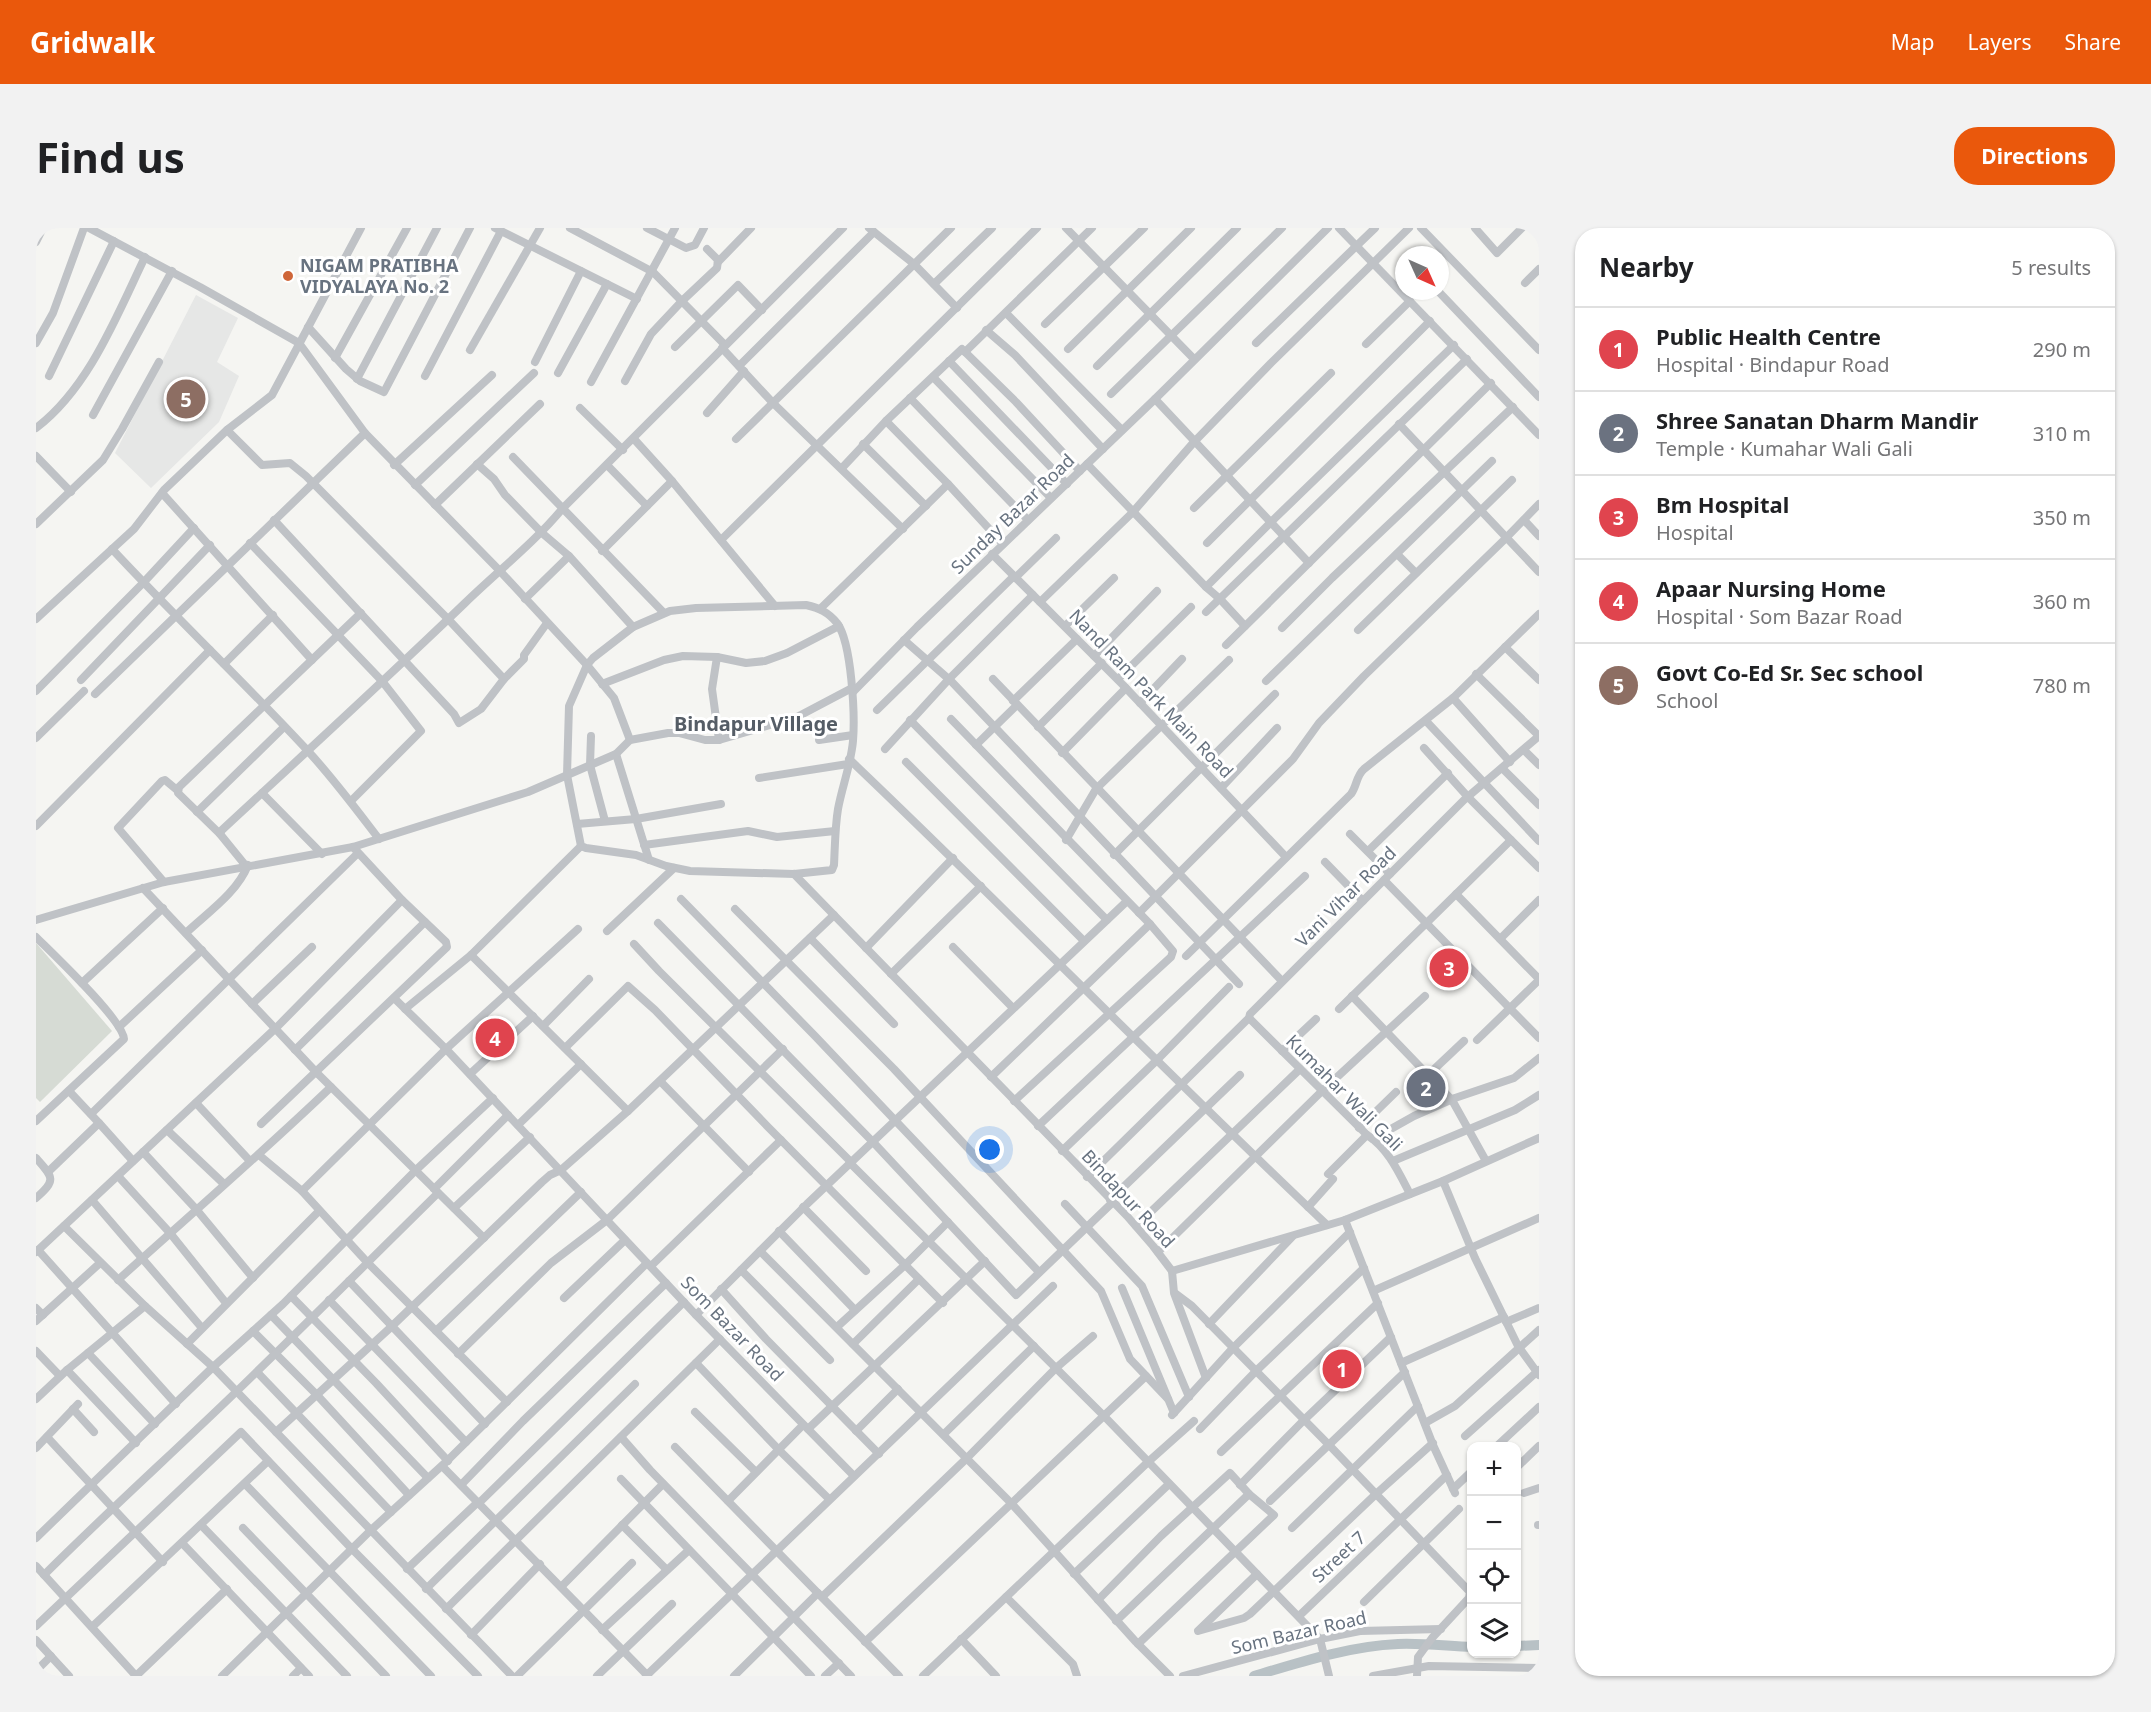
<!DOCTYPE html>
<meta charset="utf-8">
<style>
:root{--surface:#fff;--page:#f2f2f2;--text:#202124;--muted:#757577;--line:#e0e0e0;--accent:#ea580c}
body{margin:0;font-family:"Noto Sans",sans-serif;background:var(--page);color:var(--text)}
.controls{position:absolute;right:18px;bottom:18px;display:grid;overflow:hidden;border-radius:12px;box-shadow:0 2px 4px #0004}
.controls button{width:54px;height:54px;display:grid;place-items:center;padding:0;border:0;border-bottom:2px solid var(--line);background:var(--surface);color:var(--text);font:30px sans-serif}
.compass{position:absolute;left:1359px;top:18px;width:54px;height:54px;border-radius:50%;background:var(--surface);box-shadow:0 2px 4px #0004;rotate:135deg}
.you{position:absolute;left:954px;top:922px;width:21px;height:21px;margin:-15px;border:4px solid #fff;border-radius:50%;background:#1a73e8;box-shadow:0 0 0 9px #1a73e833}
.badge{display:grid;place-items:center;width:39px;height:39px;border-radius:50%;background:var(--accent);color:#fff;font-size:20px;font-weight:700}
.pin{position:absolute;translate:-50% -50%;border:3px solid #fff;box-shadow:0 2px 6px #0006}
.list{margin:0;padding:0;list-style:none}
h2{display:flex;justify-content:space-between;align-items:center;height:78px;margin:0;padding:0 24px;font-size:26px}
h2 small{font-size:20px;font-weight:400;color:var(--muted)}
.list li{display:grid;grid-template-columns:39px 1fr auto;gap:18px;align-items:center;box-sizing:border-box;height:84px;padding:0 24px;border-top:2px solid var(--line)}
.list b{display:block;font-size:22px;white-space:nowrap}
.list p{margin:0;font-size:20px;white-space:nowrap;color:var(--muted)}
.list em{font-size:20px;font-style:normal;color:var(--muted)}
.icon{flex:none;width:33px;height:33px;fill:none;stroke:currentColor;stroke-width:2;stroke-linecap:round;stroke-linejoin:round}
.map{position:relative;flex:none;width:1503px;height:1448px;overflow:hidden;border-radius:24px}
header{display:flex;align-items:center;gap:36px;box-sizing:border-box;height:84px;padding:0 30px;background:var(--accent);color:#fff}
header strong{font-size:28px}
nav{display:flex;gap:33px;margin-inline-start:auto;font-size:21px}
.intro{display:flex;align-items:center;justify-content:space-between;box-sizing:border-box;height:144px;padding:0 36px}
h1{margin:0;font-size:42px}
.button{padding:15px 27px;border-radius:24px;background:var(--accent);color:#fff;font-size:21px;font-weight:700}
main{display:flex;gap:36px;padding:0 36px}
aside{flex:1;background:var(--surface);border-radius:24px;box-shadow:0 2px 4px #0004}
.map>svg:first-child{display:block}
</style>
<header>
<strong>Gridwalk</strong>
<nav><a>Map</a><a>Layers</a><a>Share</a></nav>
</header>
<div class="intro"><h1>Find us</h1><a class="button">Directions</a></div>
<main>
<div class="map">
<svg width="1503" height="1448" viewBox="0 0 1503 1448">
<rect width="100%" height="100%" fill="#f5f5f2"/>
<path fill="#e6e7e6" d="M160 67 202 90 181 134 203 148 183 194 115 260 79 225Z"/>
<path fill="#d6dbd4" d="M0 715 76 803 4 874 0 870Z"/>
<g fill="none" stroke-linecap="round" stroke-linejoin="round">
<g stroke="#b8c1c5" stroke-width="10">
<path d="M1480 1418 1503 1417"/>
<path d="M1218 1448C1264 1434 1314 1418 1362 1416 1386 1415 1411 1418 1436 1419"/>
</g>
<g stroke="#bfc2c6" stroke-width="8">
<path d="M53 0 164 59 263 115 329 205 463 342 551 437 578 470 594 512"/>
<path d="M459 0 601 71"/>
<path d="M534 0 617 44 689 117"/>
<path d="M611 0 650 20 659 17 668 0"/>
<path d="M833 0 878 36 921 80"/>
<path d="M1030 0 1158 131"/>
<path d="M1303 0 1503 207"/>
<path d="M1385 0 1503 122"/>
<path d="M1439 0 1461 25 1486 0"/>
<path d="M0 14 7 0"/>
<path d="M682 34 715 0"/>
<path d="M1489 55 1503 41"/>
<path d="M898 56 956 0"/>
<path d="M1402 63 1503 169"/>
<path d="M970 85 1086 202"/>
<path d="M1009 96 1108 0"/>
<path d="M272 99 310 141 324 153 348 164 434 0"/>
<path d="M950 102 979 127 1067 221"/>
<path d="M0 115 17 85 48 0"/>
<path d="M1220 115 1339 0"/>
<path d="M1330 116 1374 73"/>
<path d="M639 119 702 57 726 82"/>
<path d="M686 120 737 175 867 301"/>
<path d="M1032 121 1155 0"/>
<path d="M434 122 504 0"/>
<path d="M929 124 1056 0"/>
<path d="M299 130 371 0"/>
<path d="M913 133 1031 256"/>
<path d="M499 134 545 43"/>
<path d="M703 138 838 4"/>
<path d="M1061 138 1201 0"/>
<path d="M522 145 571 56"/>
<path d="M13 148 78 13"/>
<path d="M389 148 465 3"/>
<path d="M897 149 1015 270"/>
<path d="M321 151 401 0"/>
<path d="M589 153 615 106 646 73 681 40 682 32 671 21"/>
<path d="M555 154 639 0"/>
<path d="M1075 166 1246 0"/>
<path d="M874 170 992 292"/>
<path d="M1119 171 1273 335"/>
<path d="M544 180 587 222"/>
<path d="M671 185 708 143"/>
<path d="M57 187 136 43"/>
<path d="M850 193 912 256 967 316"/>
<path d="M1363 196 1503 344"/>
<path d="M0 200C53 160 81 87 109 29"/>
<path d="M191 202 226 237 254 235 270 248 412 391 468 451"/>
<path d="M700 211 915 0"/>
<path d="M827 216 890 278"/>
<path d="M0 228 35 264"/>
<path d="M477 229 628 385"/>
<path d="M441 236 458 251 469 267 506 305 533 328 597 399"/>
<path d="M1051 236 1170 359 1184 371 1209 398"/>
<path d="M358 237 456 147"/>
<path d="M571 237 611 278"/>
<path d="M806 240 850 193 926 121 980 174 1044 243"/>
<path d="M636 253 739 378"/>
<path d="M379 257 498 145"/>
<path d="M126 265 276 432"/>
<path d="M399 277 504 176"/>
<path d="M1158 280 1295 145"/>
<path d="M238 292 418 486 423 495 445 481 468 451 488 431V427L511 395"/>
<path d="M1488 292 1503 308"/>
<path d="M0 296 67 232 86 201 123 134"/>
<path d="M685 312 1001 0"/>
<path d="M214 315 346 453 385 503 315 573"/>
<path d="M1171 315 1394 93"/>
<path d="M76 321C140 390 208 454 271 522 297 550 320 581 343 611"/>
<path d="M566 323 636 253 598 211"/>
<path d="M956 326 1087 457 1250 629"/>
<path d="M1361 326 1380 345"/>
<path d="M979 350 1020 310"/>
<path d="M1170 359 1234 295 1418 117"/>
<path d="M489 371 533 328"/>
<path d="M1004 374 1097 284 1158 214 1235 135 1373 0"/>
<path d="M770 377C783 380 792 384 801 395 816 415 819 488 817 513 815 536 806 559 802 581 799 599 799 618 798 637L796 642 758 646 654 643 630 638 600 627 550 620 545 618 531 547 533 478 551 437 557 430 597 399 634 383 660 380Z"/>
<path d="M784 381 912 256"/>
<path d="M1170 384 1431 131"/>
<path d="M0 391 98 301 128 262 191 202 236 167 325 0"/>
<path d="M1029 398 1078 350"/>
<path d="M1246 400 1296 350 1477 179"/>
<path d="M1322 402 1476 252"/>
<path d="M868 412 915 453 1203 756"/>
<path d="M1190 417 1455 155"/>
<path d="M1469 419 1503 452"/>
<path d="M1058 428 1121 363"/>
<path d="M681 429 676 461 683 512"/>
<path d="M188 436 237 387"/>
<path d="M1440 446 1503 508"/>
<path d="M957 451 1246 753"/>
<path d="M1082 451 1155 379"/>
<path d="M45 452 174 317"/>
<path d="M1230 453 1456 233"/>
<path d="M566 456 628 432 647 428 681 429 710 435 729 433 751 425 803 398"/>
<path d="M0 463 107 355 158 300"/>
<path d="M817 464 881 399 1119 171 1292 0"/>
<path d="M59 466 329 205"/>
<path d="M1417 470 1474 534"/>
<path d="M977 473 1041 411"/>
<path d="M1104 475 1146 431"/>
<path d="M841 482 978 348"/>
<path d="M915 491 1114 696 1137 723 1135 729 978 873"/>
<path d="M874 492 1071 692"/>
<path d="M1390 493 1503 613"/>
<path d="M1002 499 1066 435"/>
<path d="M555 508 554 537 569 593"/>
<path d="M0 510 48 463"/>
<path d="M783 512 817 507"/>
<path d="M940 517 981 477"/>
<path d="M1388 520 1432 569 1503 640"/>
<path d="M849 521 913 451 997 367"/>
<path d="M1488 522 1503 537"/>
<path d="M1026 525 1090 460"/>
<path d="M580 526 613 632"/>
<path d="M813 531C974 684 1129 844 1291 997"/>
<path d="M870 534 1048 713"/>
<path d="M1466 540 1503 577"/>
<path d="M723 550 812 536"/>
<path d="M1185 560 1241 500"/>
<path d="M226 565 286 626"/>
<path d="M161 584 248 499"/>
<path d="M541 596 600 591 685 576"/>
<path d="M0 598 174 422"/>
<path d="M184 606 142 565 143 559 325 385"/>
<path d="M1314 606 1354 646"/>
<path d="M1030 612 1060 561 1193 432"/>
<path d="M608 617 712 603 741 609 799 603"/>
<path d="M1332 623 1412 545"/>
<path d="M1078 627 1239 466"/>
<path d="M1289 634 1327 673"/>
<path d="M210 638 184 606 186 602C267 527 349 452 429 375 462 343 498 315 527 280L807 0"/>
<path d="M758 646 1091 988 1117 1018 1136 1043 1138 1065 1170 1150"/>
<path d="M1348 652 1503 810"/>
<path d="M128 654 82 600 126 553 129 552 141 562"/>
<path d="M107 660 281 845 448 1010"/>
<path d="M1420 666 1503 751"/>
<path d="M645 671 779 808 1003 1044"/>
<path d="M699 681 858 841 1065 1063 1094 1131 1132 1171"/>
<path d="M1103 685 1257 531 1283 495 1328 448 1467 313 1503 276"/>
<path d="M0 692 128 654 317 619 492 564 580 526 594 512 632 505H643L669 512H683L761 489 816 460"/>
<path d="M622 695 837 914 980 1067 1077 974"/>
<path d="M571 703 638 640"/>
<path d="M150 705C171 685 201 665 212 637"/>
<path d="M0 709C16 725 87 792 88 811L0 893"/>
<path d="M774 710 858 796"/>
<path d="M1464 711 1503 672"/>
<path d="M598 716 623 743 815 934"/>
<path d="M917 719 977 780"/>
<path d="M830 720 917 630"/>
<path d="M435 727 592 883 798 687"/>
<path d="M1150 728 1315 566C1321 558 1320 548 1328 541L1417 470 1503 386"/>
<path d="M855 746 945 658"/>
<path d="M46 755 127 680"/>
<path d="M1316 768 1416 872 1450 933"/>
<path d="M358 770 410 821 660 1087 817 1247"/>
<path d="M216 776 276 719"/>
<path d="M369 781 435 727 545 618"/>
<path d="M1303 781 1475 612"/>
<path d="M1213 790 1331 907C1352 920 1363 945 1374 966"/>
<path d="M507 798 553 751"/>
<path d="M83 799 166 722"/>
<path d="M1441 812 1503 752"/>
<path d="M529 820 592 758 619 782 732 899 907 1075"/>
<path d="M259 822 389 694"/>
<path d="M1246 823 1280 791"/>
<path d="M434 846 497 788"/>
<path d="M1392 847 1428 813"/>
<path d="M955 849 1114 696"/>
<path d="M624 853 713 944"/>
<path d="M33 863 63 895"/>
<path d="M160 875 214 933"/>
<path d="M55 886 321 626"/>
<path d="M225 896 411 719 410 714 366 672 317 619"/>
<path d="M482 897 545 836"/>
<path d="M1002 898 1269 648"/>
<path d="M1323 900 1360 864"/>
<path d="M131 902 188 956"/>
<path d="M1337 911 1378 888 1419 870 1478 850 1503 830"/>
<path d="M1026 923 1120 833 1193 759"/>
<path d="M107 924 160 981 217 1050"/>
<path d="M223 927 266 963 331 1034 471 1174"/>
<path d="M0 930C17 949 21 952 0 970"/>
<path d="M1357 933 1479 882 1503 867"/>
<path d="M814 935 1068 1188 1284 1411 1293 1448"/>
<path d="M12 944 63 895 97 933"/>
<path d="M1292 946 1331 907"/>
<path d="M82 948 134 1005 190 1075"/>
<path d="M1051 949 1213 790 1214 786 1428 572 1503 508"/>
<path d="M1407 953 1439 1030 1482 1118 1503 1147"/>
<path d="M398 961 472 887"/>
<path d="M266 963 410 821 542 701"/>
<path d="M56 972 166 1100"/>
<path d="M1074 972 1204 847"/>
<path d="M1029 976 1106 1058 1153 1169"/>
<path d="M767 979 830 1043"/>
<path d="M1272 979 1297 951"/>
<path d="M418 980 494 909"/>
<path d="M1309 992 1397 1217 1419 1265"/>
<path d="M28 998 109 1078 177 1139 476 1448"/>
<path d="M1100 998 1264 841"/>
<path d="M743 1003 819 1082"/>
<path d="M2 1022 140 1176"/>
<path d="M724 1023 975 1275 1100 1414 1134 1448"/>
<path d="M0 1024 242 798 366 672"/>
<path d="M1122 1024 1286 863 1389 768"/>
<path d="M615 1038 745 912"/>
<path d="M705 1042 794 1132"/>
<path d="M1136 1043 1309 992 1407 953 1503 910"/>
<path d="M82 1052C153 988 226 925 295 859"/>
<path d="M313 1053 449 1196"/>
<path d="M1086 1060 1138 1185"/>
<path d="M685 1061 730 1111 843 1226"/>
<path d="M1337 1063 1503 990"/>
<path d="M1140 1066 1156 1078 1295 1219 1434 1364 1433 1370 1396 1410 1382 1429 1381 1448"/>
<path d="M255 1068 340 1155 412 1233"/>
<path d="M528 1070 589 1012"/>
<path d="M293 1072 430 1214"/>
<path d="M0 1080 7 1087"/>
<path d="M235 1087 392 1250"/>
<path d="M660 1087 771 976 1090 674"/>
<path d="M0 1093 64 1035"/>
<path d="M1470 1094 1503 1080"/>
<path d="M1173 1096 1256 1009"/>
<path d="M801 1099 869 1037 912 994"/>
<path d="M217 1103 281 1167 373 1267"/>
<path d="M400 1103 545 964"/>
<path d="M151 1116 283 983"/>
<path d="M817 1116 883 1051"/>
<path d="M0 1123 24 1148"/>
<path d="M52 1125 119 1196"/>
<path d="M422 1126 515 1035 571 992 747 821"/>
<path d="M660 1135 743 1222 793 1271"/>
<path d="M1365 1135 1468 1089"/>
<path d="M31 1142 100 1215"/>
<path d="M221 1144 355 1284"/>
<path d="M0 1171 31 1142 109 1078"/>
<path d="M37 1181 58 1204"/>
<path d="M659 1184 720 1244"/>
<path d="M1136 1187 1197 1120 1314 1004"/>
<path d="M1389 1195 1419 1178 1503 1102"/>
<path d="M772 1201 949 1033"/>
<path d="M1164 1201 1220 1143 1328 1040"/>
<path d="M820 1203 862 1161"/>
<path d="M240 1204 354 1100 506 954 514 947 525 942 592 883"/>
<path d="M908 1206 998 1118"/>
<path d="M1429 1208 1503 1142"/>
<path d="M11 1209 127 1334"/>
<path d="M585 1209 614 1242 815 1448"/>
<path d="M1461 1218 1503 1179"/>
<path d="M639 1219 863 1448"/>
<path d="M0 1220 42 1176"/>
<path d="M1185 1224 1342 1075"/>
<path d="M406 1238 612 1448"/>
<path d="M1480 1240 1503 1218"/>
<path d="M585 1251 775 1448"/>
<path d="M209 1256 395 1448"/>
<path d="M425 1257 487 1193 630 1055"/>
<path d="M1204 1257 1268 1192 1355 1109"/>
<path d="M1417 1261 1436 1243"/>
<path d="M1488 1265 1503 1260"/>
<path d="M692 1273 767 1197"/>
<path d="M1234 1273 1369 1144"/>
<path d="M443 1275 648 1074"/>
<path d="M165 1297 311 1448"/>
<path d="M586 1297 631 1342"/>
<path d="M1502 1297H1503"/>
<path d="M207 1300 350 1448"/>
<path d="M1256 1300 1382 1178"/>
<path d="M0 1310 177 1139 247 1076 380 942 457 870"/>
<path d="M146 1315 273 1448"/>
<path d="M0 1338 100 1448"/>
<path d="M371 1341 442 1274"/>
<path d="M1038 1346 1133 1256"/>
<path d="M8 1347C71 1284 138 1224 202 1162 269 1097 335 1031 402 965"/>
<path d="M525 1359 627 1256"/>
<path d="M390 1361 599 1156"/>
<path d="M786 1369 931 1230 1020 1140 1057 1108"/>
<path d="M970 1369 1037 1436 1041 1448"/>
<path d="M1062 1372 1125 1308 1194 1245 1213 1266 1238 1287 1102 1416"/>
<path d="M1328 1374 1423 1281"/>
<path d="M410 1381 684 1111"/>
<path d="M1263 1388 1411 1247"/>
<path d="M1080 1393 1213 1266"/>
<path d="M0 1398 205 1204 315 1320 442 1448"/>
<path d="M56 1399 232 1233"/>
<path d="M566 1402 653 1322"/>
<path d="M1163 1402 1221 1346"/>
<path d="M1162 1403 1208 1390 1214 1386 1340 1266 1397 1215"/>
<path d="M435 1407 504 1336"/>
<path d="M925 1411 960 1448"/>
<path d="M0 1412 33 1448"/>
<path d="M829 1414 1110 1148"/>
<path d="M0 1443 15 1428"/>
<path d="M100 1448 191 1361"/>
<path d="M186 1448 334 1303 411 1233 611 1035"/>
<path d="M257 1448 265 1440"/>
<path d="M481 1448 596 1335"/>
<path d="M561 1448 636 1376"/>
<path d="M610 1448 1017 1058"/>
<path d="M698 1448 782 1365"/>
<path d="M789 1448 803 1435"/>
<path d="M887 1448 1112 1234 1158 1193"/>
<path d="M1147 1448 1284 1411 1324 1403 1405 1401"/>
<path d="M1337 1448 1393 1438 1503 1440"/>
</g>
</g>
<circle fill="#cf6639" stroke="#fff" stroke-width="2" cx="252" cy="48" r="6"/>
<g text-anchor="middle" stroke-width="6" stroke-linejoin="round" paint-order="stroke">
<g font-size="18" font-weight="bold" fill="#687380" stroke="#fff" text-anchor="start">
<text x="264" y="44">NIGAM PRATIBHA<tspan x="264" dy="21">VIDYALAYA No. 2</tspan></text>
</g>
<g font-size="18" fill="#687380" stroke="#fff">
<text transform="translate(977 286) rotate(-44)" y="6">Sunday Bazar Road</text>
<text transform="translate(1115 466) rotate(46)" y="6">Nand Ram Park Main Road</text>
<text transform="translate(1310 669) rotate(-45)" y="6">Vani Vihar Road</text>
<text transform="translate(1308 865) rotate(45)" y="6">Kumahar Wali Gali</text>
<text transform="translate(1092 971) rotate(47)" y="6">Bindapur Road</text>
<text transform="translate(696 1101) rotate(46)" y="6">Som Bazar Road</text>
<text transform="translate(1303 1329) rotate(-43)" y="6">Street 7</text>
<text transform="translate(1263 1405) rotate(-13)" y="6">Som Bazar Road</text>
</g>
<g font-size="20" font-weight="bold" fill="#555d66" stroke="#fff">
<text x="720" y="503">Bindapur Village</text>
</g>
</g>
</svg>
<div class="controls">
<button>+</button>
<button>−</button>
<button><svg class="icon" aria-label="locate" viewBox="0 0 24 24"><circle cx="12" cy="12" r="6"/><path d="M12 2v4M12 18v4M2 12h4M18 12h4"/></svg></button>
<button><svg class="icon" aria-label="layers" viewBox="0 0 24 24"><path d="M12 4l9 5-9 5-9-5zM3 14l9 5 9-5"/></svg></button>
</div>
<svg class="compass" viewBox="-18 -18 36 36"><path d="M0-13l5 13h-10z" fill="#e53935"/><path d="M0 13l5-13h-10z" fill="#757577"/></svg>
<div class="you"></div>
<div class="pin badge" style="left:1306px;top:1141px;background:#e0444e">1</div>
<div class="pin badge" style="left:1390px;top:860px;background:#6b7280">2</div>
<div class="pin badge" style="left:1413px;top:740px;background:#e0444e">3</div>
<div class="pin badge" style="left:459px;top:810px;background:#e0444e">4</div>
<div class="pin badge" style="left:150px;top:171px;background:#8d6e63">5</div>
</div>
<aside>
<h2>Nearby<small>5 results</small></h2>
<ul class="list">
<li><span class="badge" style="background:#e0444e">1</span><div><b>Public Health Centre</b><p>Hospital · Bindapur Road</p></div><em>290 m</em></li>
<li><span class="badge" style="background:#6b7280">2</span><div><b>Shree Sanatan Dharm Mandir</b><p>Temple · Kumahar Wali Gali</p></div><em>310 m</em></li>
<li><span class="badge" style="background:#e0444e">3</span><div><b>Bm Hospital</b><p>Hospital</p></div><em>350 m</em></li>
<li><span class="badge" style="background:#e0444e">4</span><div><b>Apaar Nursing Home</b><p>Hospital · Som Bazar Road</p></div><em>360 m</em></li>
<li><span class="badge" style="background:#8d6e63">5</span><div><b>Govt Co-Ed Sr. Sec school</b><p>School</p></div><em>780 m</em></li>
</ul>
</aside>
</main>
